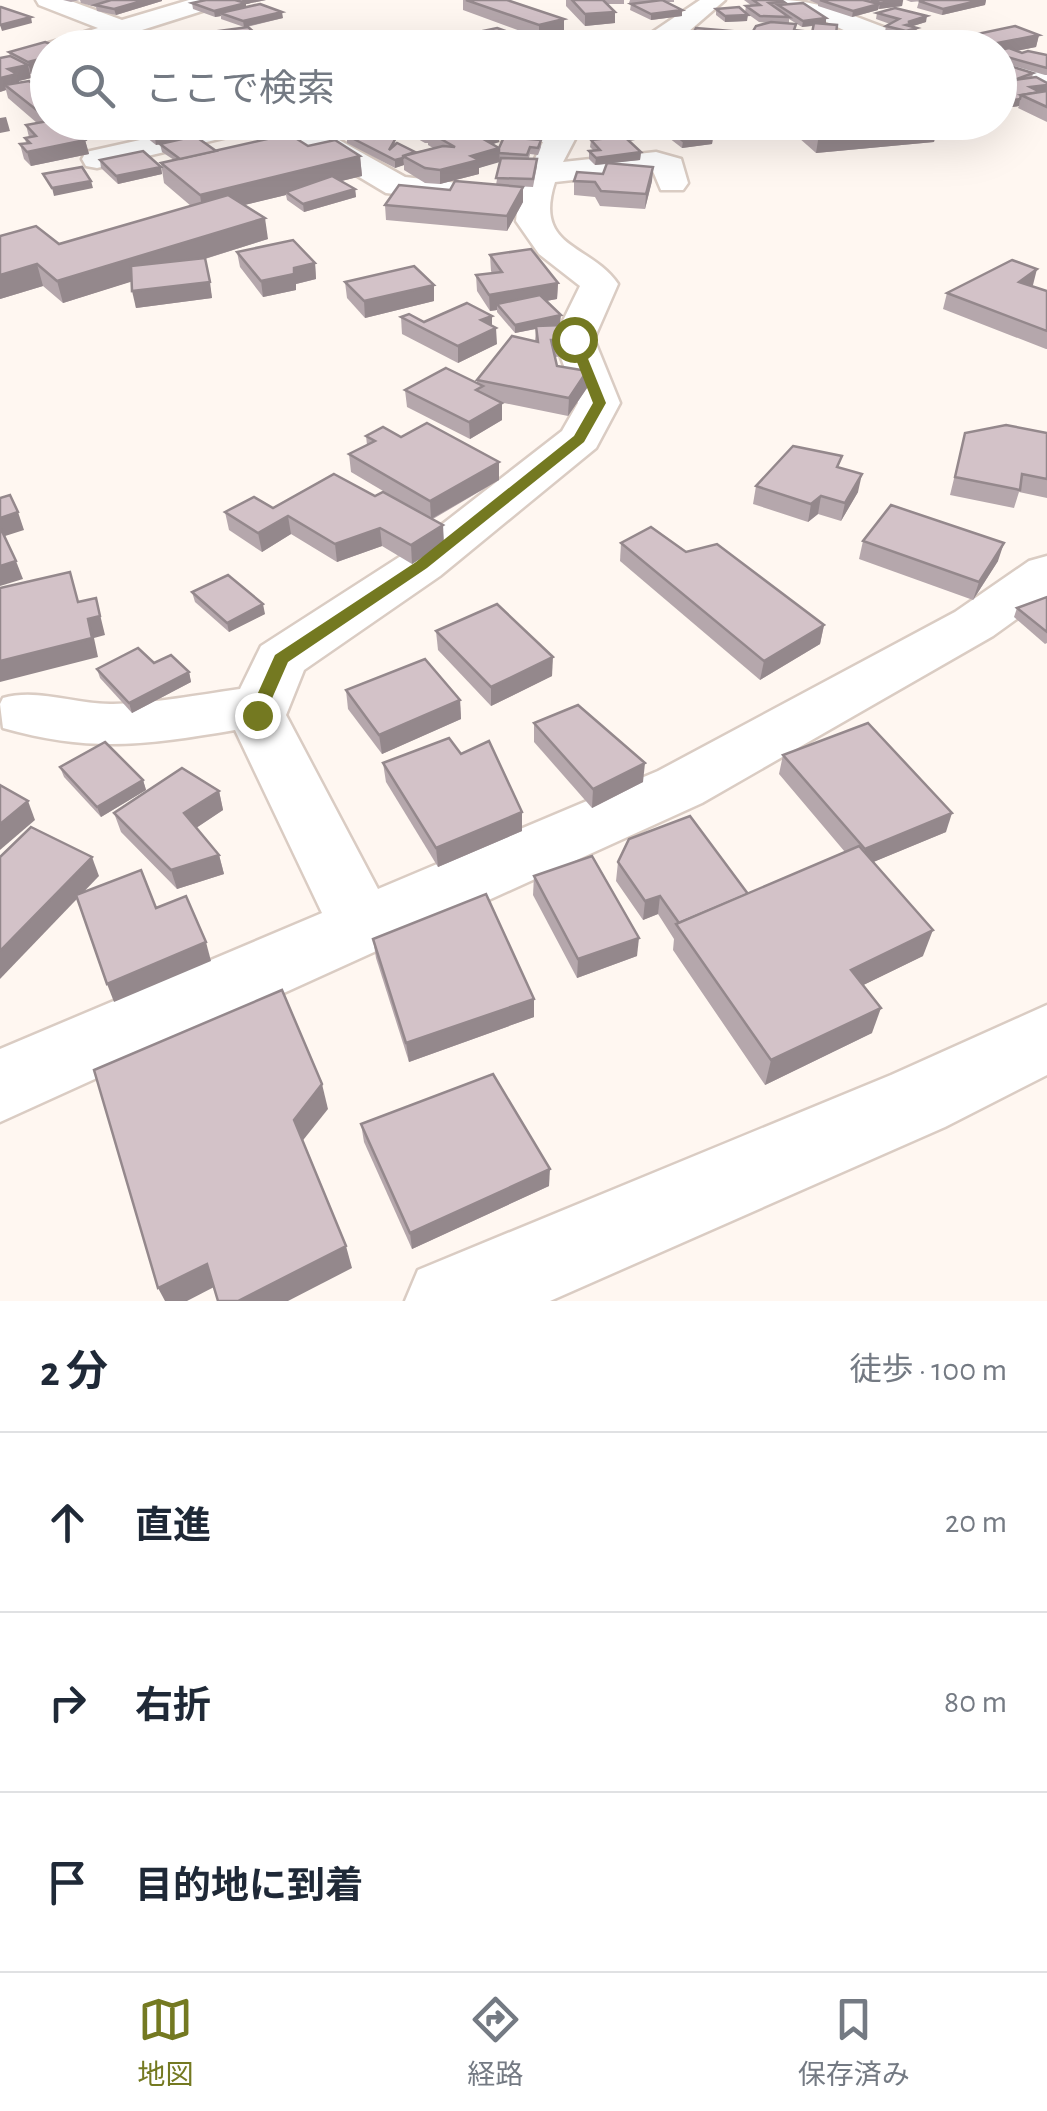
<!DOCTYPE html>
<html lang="ja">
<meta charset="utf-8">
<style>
:root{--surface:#fff;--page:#f2f2f3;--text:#1f2937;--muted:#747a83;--line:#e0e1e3;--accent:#747921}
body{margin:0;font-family:"Alegreya Sans","Noto Sans JP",sans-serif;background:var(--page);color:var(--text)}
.stop{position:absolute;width:30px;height:30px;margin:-22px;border:8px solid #747921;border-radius:50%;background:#fff}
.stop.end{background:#747921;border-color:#fff;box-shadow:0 2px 10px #0008}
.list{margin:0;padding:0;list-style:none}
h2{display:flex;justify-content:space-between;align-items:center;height:130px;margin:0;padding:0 40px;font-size:42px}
h2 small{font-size:32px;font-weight:400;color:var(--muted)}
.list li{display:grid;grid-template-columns:65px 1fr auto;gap:30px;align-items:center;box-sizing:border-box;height:180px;padding:0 40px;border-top:2px solid var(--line)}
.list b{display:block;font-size:38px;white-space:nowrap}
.list em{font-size:32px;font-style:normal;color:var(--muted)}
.icon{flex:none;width:55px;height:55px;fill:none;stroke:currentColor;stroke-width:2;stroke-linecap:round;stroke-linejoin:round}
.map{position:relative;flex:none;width:1047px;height:1301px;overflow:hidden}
.search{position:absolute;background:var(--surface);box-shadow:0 10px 40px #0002;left:30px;right:30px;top:30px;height:110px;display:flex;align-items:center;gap:25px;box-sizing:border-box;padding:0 35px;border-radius:55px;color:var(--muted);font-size:38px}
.sheet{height:670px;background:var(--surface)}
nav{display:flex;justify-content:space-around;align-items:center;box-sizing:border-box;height:140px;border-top:2px solid var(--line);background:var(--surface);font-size:28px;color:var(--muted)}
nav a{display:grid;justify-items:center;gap:5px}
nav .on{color:var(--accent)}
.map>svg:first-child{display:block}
</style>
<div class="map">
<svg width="1047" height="1301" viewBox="0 0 1047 1301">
<rect width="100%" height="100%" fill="#fff7f1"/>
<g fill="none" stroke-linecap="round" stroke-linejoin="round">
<g stroke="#daccc3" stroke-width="5">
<g id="minor">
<path d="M36 0H68L122 20 189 0H224L221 5 142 30 140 37 121 36 85 48H48V51L45 48 49 43 98 28 39 5Z"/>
<path d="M700 0H725L688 32 660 48H629Z"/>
<path d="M780 0C831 0 879 29 929 43L932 48H890L867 41Z"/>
<path d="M545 34 566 48H538L533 41Z"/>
<path d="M1000 61 1047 73V89L1000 77Z"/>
<path d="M221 122H307L405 177 484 186 489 193 484 200 473 203 386 193 274 126 97 168 86 166 82 159 86 152Z"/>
<path d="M453 122H584L563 162 656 152 681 159 688 183 683 190H661L653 171 555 182C533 249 590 243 618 284L594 339 620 403 596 448 440 576 304 670 286 715 378 889 658 771 955 612 1029 561 1047 556V597L993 636 702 803 0 1122V1049L322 913 235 730C146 745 92 753 3 728L0 704 3 698C38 688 77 705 113 704 156 703 198 695 240 689L261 646 404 554 562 431 578 403 554 339 580 286 539 254 516 221 519 192 543 142C515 140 473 145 453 122Z"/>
<path d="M1047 1005V1075L945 1127 550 1301H405L418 1270 891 1075Z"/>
</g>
</g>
<use href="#minor" fill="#fff" fill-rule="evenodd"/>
</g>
<g fill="#b5a7ac">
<path d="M63 0H162V1L116 15 97 11 96 7 81 3 80 0 71 2Z"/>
<path d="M206 0H266L246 4V7L283 18 247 27 263 43 292 48H200L197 34 244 27 221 19V16L215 17 193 9 192 3Z"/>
<path d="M463 0H507L564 19V31L539 37V48H454V37L514 34 523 32 463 10Z"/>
<path d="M566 0H624V4H607L615 23 585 26 566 6Z"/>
<path d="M630 0H674V2H667L682 10V16L651 20 630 10 631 4 634 3H629Z"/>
<path d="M744 0H781L784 4 826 18V24L837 25 836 37 850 38 849 48H803L811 36 813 26 802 27 789 19V23L802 38 800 43 751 39 752 33 769 23 759 22 745 12 746 6H752Z"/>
<path d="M809 0H903L902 6 878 9V10L852 17 818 6V4Z"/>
<path d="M906 0H986L985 5 942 15 917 8 919 1H922L911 2Z"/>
<path d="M716 9 747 21 725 22 716 15Z"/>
<path d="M877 13 926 22 913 26 917 28 915 34 904 37 885 32 886 26 890 24 876 19Z"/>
<path d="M1039 35 1036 47 1016 51 1022 53 1047 55V75H1045L1000 62V48H961L963 37Z"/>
<path d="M744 36 748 42 746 47H754L705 48 689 42 690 39Z"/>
<path d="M54 45H89L90 48H48V70L30 74 31 78 19 81V82L29 81 48 122 96 138 85 140 89 154 31 166 24 159 20 144 26 143 25 138 29 137 26 125 37 123 8 98 6 90 0 92 10 56 9 52Z"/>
<path d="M1000 63 1033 73 1032 78 1047 83V122L1018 108 1019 106 1012 107 1000 93Z"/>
<path d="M203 122H247V124L214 131Z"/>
<path d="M315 122H369L370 130 415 152 433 148 428 145V143H425L388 122H458L499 142 493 144 499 148 541 140V147L538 155 530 154 529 158 537 166 533 187 514 186 523 202 507 231 386 220 385 205 450 190 496 185 500 161 479 168V174L440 184 425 183 404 170V165L395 168 347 143V140Z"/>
<path d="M604 122H641L640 127 608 129Z"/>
<path d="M670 122H722L696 124 713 137 712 144 682 148 660 131 661 124Z"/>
<path d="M781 122H937L938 123 934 142 816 153Z"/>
<path d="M952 122H989L954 124Z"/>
<path d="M135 123 192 129 193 136 156 145 137 130Z"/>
<path d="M604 135 633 145 641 152 640 160 608 163 653 167 652 181 645 209 600 206 595 197 574 195V181L603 174 607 164 595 165 589 159V151H594L590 147 591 140 604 138Z"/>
<path d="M160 144 216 151 308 146 360 156 362 176 341 181 355 189 356 197 304 212 287 200 286 195 244 205 268 239 205 259 212 298 136 308 132 281 63 303 43 286 0 299V236L59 244 191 206 164 183 161 163 174 160 162 152Z"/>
<path d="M100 160 161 167 162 174 118 184 101 168Z"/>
<path d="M237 252 315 263 316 279 296 284V290L263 297 240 267Z"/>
<path d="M490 255 558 283 557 299 546 301 560 324 555 325 567 340 566 356 555 357 557 366 587 388 568 416 499 402 502 403V420L470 439 407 407 405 390 477 383V380L535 341 536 329 515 333 497 312V310L490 311 477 291 476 275 492 273 491 271Z"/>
<path d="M345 282 434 285V301L365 318 347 298Z"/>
<path d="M1033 285 1031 286 1047 291V349H1046L943 309 947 293Z"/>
<path d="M401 317 424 322 497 344 458 363 402 334Z"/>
<path d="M1047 432V498L1019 492 1014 508 950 495 965 433Z"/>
<path d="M366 436 401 437 499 480 433 519 444 543 412 564 382 546 337 562 291 534 262 552 229 530 225 512 375 496 400 501 351 472 349 454 367 445Z"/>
<path d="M756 486 858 492 841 521 818 514 808 522 753 504Z"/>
<path d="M863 541 998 561 973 600 859 559Z"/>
<path d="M621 543 686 552 824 625 820 644 760 680 620 561Z"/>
<path d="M192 592 265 614 229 632 195 602Z"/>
<path d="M1047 597V643L1045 644 1014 617 1017 608Z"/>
<path d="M436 631 552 676 491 706 438 650Z"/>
<path d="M154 663 189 672 191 682 132 713 100 678 97 669Z"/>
<path d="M346 690 460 700 461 719 382 754 348 709Z"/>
<path d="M534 723 643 782 592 808 534 742Z"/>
<path d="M461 754 522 831 438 867 386 782 383 763Z"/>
<path d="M783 755 946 832 873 862 923 956 863 985 872 1033 765 1085 673 950 674 939 658 914 643 920 616 881 618 862 748 894 845 852 779 774Z"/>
<path d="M60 767 143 780 146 790 101 817 64 777Z"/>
<path d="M219 791 223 810 196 828 219 855 224 874 177 889 121 832 114 813Z"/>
<path d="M534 876 637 956 577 978 533 895Z"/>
<path d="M373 939 534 999V1017L409 1062 376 958Z"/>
<path d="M361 1124 549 1186 412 1249 364 1142Z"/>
</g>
<g fill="#94888c">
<path d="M145 0H162V1L116 15 114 9Z"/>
<path d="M242 0H266L246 4V9L220 13 221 16 215 17 214 11 243 4Z"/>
<path d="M903 0 902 6 879 9 880 3Z"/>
<path d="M981 0H986L985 5 942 15 943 9Z"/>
<path d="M879 4 878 10 852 17 853 11Z"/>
<path d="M682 10V16L651 20V14Z"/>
<path d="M282 12 283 18 244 27 243 21Z"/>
<path d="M615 12V23L585 26V14Z"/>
<path d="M748 15 747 21 725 22V16Z"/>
<path d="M927 16 926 22 913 26 917 28 915 34 904 37 908 22Z"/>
<path d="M31 17 32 23 2 31 0 25Z"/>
<path d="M826 18V24L802 27 803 21Z"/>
<path d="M564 19V31L539 37V48H515V44L539 37V25Z"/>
<path d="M1039 35 1036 47 1000 54V48H986L987 45Z"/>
<path d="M503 39V48H474V43Z"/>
<path d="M224 40 226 48H206V43Z"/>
<path d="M263 40 264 48H230L229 44Z"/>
<path d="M48 57V70L31 75 28 62Z"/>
<path d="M28 65 31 78 19 81 20 87 5 85 6 90 0 92V78L8 69Z"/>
<path d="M1047 85V91L1029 94 1030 87Z"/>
<path d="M1020 99 1019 106 1012 107 1014 100Z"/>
<path d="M6 117 10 131 0 133V118Z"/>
<path d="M219 122H247V124L214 131 213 124Z"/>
<path d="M360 122H369L370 135 348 136 347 127Z"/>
<path d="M938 123 934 142 816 153 819 134Z"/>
<path d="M92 124 96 138 76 142 73 128Z"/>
<path d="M192 129 193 136 156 145 155 138Z"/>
<path d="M499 129V142L493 144 499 148 500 162 479 168V174L440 184V170L471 156 482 133Z"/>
<path d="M713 137 712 144 682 148 683 141Z"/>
<path d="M85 140 89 154 31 166 27 152Z"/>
<path d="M641 152 640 160 595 165 596 158Z"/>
<path d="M360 156 362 176 289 194 286 192V195L203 215 200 195Z"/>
<path d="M403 158 404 165 395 168V160Z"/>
<path d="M161 167 162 174 118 184 116 176Z"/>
<path d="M653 167 652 181 645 209 646 194Z"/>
<path d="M91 181 93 188 54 196 52 188Z"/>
<path d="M523 187V202L507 231V216Z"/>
<path d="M355 189 356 197 304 212 303 204Z"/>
<path d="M265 218 268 239 63 303 57 281Z"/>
<path d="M315 263 316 279 296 284V290L263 297 261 281 294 268Z"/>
<path d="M37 264 43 286 0 299V275Z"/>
<path d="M1037 269 1033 285 1014 298 1019 282Z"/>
<path d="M210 282 212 298 136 308 132 291Z"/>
<path d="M558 283 557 299 502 309 497 304V310L490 311 489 295Z"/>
<path d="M434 285V301L365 318 364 301Z"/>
<path d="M561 315 560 324 515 333V325Z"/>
<path d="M492 316V330L496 328 497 344 458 363V346L481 320Z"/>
<path d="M587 371V388L568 416 569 398Z"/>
<path d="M502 403V420L470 439 469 422Z"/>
<path d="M499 462V480L431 519 430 501Z"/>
<path d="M862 474 858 492 841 521 845 503Z"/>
<path d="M821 496 818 514 808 522 811 504Z"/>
<path d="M18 512 24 530 2 537 0 530V518Z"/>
<path d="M288 516 291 534 262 552 258 533Z"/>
<path d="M443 525 444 543 412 564 411 545Z"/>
<path d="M380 528 382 546 337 562 335 544Z"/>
<path d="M1004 543 998 561 973 600 979 582Z"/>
<path d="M16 561 23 579 0 586V566Z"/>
<path d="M96 598 105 635 94 638 98 657 0 682V661L88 619Z"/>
<path d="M263 604 265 614 229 632 227 623Z"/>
<path d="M824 625 820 644 760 680 764 661Z"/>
<path d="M553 657 552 676 491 706V687Z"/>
<path d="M189 672 191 682 132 713 129 703Z"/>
<path d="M460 700 461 719 382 754 379 735Z"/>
<path d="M645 763 643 782 592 808 593 789Z"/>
<path d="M143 780 146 790 101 817 97 807Z"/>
<path d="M219 791 223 810 190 832 184 813Z"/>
<path d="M28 801 35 820 0 850V824Z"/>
<path d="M522 812V831L438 867 436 848Z"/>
<path d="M952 813 946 832 859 868 865 849Z"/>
<path d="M219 855 224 874 177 889 171 870Z"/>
<path d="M92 857 99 876 0 979V951Z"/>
<path d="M660 896 658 914 643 920 645 901Z"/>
<path d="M933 930 923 956 843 995 851 970Z"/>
<path d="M639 938 637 956 577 978 578 959Z"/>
<path d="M206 942 211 961 114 1002 107 984Z"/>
<path d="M534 999V1017L409 1062 406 1043Z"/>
<path d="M881 1008 872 1033 765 1085 771 1060Z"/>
<path d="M322 1084 328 1109 300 1144 294 1120Z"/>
<path d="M550 1169 549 1186 412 1249 410 1233Z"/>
<path d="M346 1246 352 1268 288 1301H238Z"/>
<path d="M207 1264 216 1286 187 1301H165L158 1288Z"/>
</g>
<g fill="#d3c2c8" stroke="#94888c" stroke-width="2.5">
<path d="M111 0H145L114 9 95 5Z"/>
<path d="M206 0H235L246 3 214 11 192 3Z"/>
<path d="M466 0H507L564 19 539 25Z"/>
<path d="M572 0H603L615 12 585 14Z"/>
<path d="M662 0 682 10 651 14 631 4Z"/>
<path d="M753 0H781L784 2 769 3 789 17 760 16 746 6 760 5Z"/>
<path d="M820 0H863L879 4 853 11Z"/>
<path d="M871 0H903L880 3Z"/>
<path d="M925 0H981L943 9 919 1Z"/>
<path d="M803 3 826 18 803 21 778 5Z"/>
<path d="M260 4 282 12 243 21 220 13Z"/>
<path d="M0 7H1L31 17 0 25Z"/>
<path d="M739 7 748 15 725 16 716 9Z"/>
<path d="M895 8 927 16 908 22 914 23 906 25 917 28 906 31 886 26 899 19 877 13Z"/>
<path d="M771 22 796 24 794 30 803 31 800 37 752 33 756 26Z"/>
<path d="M814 23 837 25 836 35 812 33Z"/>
<path d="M1015 26 1039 35 987 45 963 37Z"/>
<path d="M248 27 263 40 229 44 224 40 206 43 197 34Z"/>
<path d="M497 28 514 34 524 32 539 37 515 44 503 39 474 43 454 37Z"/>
<path d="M696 28 744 32 742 36H748L745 44 690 39Z"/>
<path d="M121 35H140L136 41H118Z"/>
<path d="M805 35 850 38V44L842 43 841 48H803Z"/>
<path d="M868 37 899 40 894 48H862Z"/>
<path d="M76 40 89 45 81 48H62L54 45Z"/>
<path d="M282 40 292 48H235Z"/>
<path d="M671 40 705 44 702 48H664Z"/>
<path d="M127 41 142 48H101Z"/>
<path d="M45 42 62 48H48V57L28 62 9 52Z"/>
<path d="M360 44 365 48H334Z"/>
<path d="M723 45 754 47 723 48Z"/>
<path d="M1009 48 1022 53 1028 51 1047 55V68L1000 55V50Z"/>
<path d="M10 56 28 65 8 69 17 74 0 78V58Z"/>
<path d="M1000 63 1033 73 1014 80 1036 77 1047 83V85L1030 87 1040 92 1021 95 1020 99 1014 100 1000 85V82L1012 80 1000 76Z"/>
<path d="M29 81 36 86 43 85 48 88V119L5 85Z"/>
<path d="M1047 91V107L1021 95Z"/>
<path d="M48 121V122H90L92 124 73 128 85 140 27 152 20 144 30 143 25 138 36 136 26 125Z"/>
<path d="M182 122 192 129 155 138 135 123Z"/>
<path d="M338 122H363L347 127Z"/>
<path d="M400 122H458L460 123 427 131V135L425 136Z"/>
<path d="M463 122H488L499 129 482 133 493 138 485 140 499 148 471 156 479 160 440 170 425 168 403 156 443 146 455 147 427 131Z"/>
<path d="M670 122H694L713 137 683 141 661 124Z"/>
<path d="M805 122H937L938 123 819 134Z"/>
<path d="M381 127 397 136 389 150 397 143 415 152 403 156V158L395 160 346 135Z"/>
<path d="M627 132 634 139 628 140 641 152 596 158 589 151 600 150 591 140 608 138 604 135Z"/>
<path d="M289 134 308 146 335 140 360 156 200 195 161 163Z"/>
<path d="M195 136 216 151 180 159 160 144Z"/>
<path d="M504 137 541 140 538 148 530 147 527 155 499 153V148Z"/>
<path d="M143 151 161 167 116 176 100 160Z"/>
<path d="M501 158 537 159 533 179 496 178Z"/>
<path d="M607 163 653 167 646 194 601 191 595 182 574 181 577 172 603 174Z"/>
<path d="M82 167 91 181 52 188 43 174Z"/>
<path d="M332 176 355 189 303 204 286 192Z"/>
<path d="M455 181 523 187 507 216 385 205 399 185 450 190Z"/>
<path d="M228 195 265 218 57 281 37 264 0 275V236L36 226 59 244Z"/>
<path d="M293 240 315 263 294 268V274L261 281 237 252Z"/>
<path d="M531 249 558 283 489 295 476 275 502 272 490 255Z"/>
<path d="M205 258 210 282 132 291 131 266Z"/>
<path d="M1012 260 1037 269 1019 282 1047 291V331L947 293Z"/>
<path d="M414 266 434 285 364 301 345 282Z"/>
<path d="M540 295 561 315 515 325 497 304Z"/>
<path d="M467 303 492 316 481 320 496 328 458 346 401 317 409 314 424 322Z"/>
<path d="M563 325 567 340H551L557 366 587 371 569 398 477 380 512 336 538 342 536 326Z"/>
<path d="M446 368 483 386 476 390 502 403 469 422 405 390Z"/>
<path d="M427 423 499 462 430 501 349 454 375 441 366 436 383 427 401 437Z"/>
<path d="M1006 425 1047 433V479L1022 474 1020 490 955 477 965 433Z"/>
<path d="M793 446 842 456 837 467 862 474 845 503 821 496 811 504 756 486Z"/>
<path d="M334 474 375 496 383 492 443 525 411 545 380 528 335 544 288 516 258 533 225 512 254 497 273 508Z"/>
<path d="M10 495 18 512 0 518V498Z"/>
<path d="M891 505 1004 543 979 582 863 541Z"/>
<path d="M0 527 16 561 0 566Z"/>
<path d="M651 527 686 552 717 544 824 625 764 661 621 543Z"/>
<path d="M70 572 78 602 96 598 100 616 88 619 92 638 0 661V588Z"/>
<path d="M228 575 263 604 227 623 192 592Z"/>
<path d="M1047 597V632L1017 608Z"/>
<path d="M497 604 553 657 491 687 436 631Z"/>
<path d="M138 648 154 663 171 655 189 672 129 703 97 669Z"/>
<path d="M425 659 460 700 379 735 346 690Z"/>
<path d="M578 705 645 763 593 789 534 723Z"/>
<path d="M868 723 952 813 865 849 783 755Z"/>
<path d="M449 738 461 754 489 741 522 812 436 848 383 763Z"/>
<path d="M105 742 143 780 97 807 60 767Z"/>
<path d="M182 768 219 791 184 813 219 855 171 870 114 813Z"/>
<path d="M0 785 28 801 0 824Z"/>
<path d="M690 816 748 894 679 923 660 896 645 901 618 862 629 839Z"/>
<path d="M31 827 92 857 0 951V857Z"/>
<path d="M859 846 933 930 851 970 881 1008 771 1060 676 924Z"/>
<path d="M592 856 639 938 578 959 534 876Z"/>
<path d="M141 870 156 908 186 896 206 942 107 984 76 895Z"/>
<path d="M486 894 534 999 406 1043 373 939Z"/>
<path d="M282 990 322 1084 294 1120 346 1246 238 1301H218L207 1264 158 1288 94 1070Z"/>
<path d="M493 1074 550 1169 410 1233 361 1124Z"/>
</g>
<path fill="#747921" d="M574 335 580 339 606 403 584 442 427 568 288 662 263 719H251L248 715 275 655 416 562 574 436 593 403 568 339Z"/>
</svg>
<div class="stop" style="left:574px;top:339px"></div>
<div class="stop end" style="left:257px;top:715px"></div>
<div class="search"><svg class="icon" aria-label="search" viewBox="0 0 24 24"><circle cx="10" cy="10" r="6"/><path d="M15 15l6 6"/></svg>ここで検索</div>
</div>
<section class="sheet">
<h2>2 分<small>徒歩 · 100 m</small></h2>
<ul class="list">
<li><svg class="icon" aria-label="ahead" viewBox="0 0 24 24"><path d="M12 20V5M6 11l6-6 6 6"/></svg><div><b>直進</b></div><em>20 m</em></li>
<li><svg class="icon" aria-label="right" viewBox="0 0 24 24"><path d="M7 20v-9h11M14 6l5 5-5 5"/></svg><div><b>右折</b></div><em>80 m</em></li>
<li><svg class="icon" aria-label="arrive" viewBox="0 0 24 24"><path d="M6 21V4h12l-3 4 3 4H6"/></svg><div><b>目的地に到着</b></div></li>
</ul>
</section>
<nav>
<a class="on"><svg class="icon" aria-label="map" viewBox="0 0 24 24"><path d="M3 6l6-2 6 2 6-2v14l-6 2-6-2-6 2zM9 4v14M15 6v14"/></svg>地図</a>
<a><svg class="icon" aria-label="directions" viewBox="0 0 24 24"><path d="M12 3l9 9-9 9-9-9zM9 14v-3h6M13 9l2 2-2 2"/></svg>経路</a>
<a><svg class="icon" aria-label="saved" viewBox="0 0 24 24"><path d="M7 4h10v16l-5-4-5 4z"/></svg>保存済み</a>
</nav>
